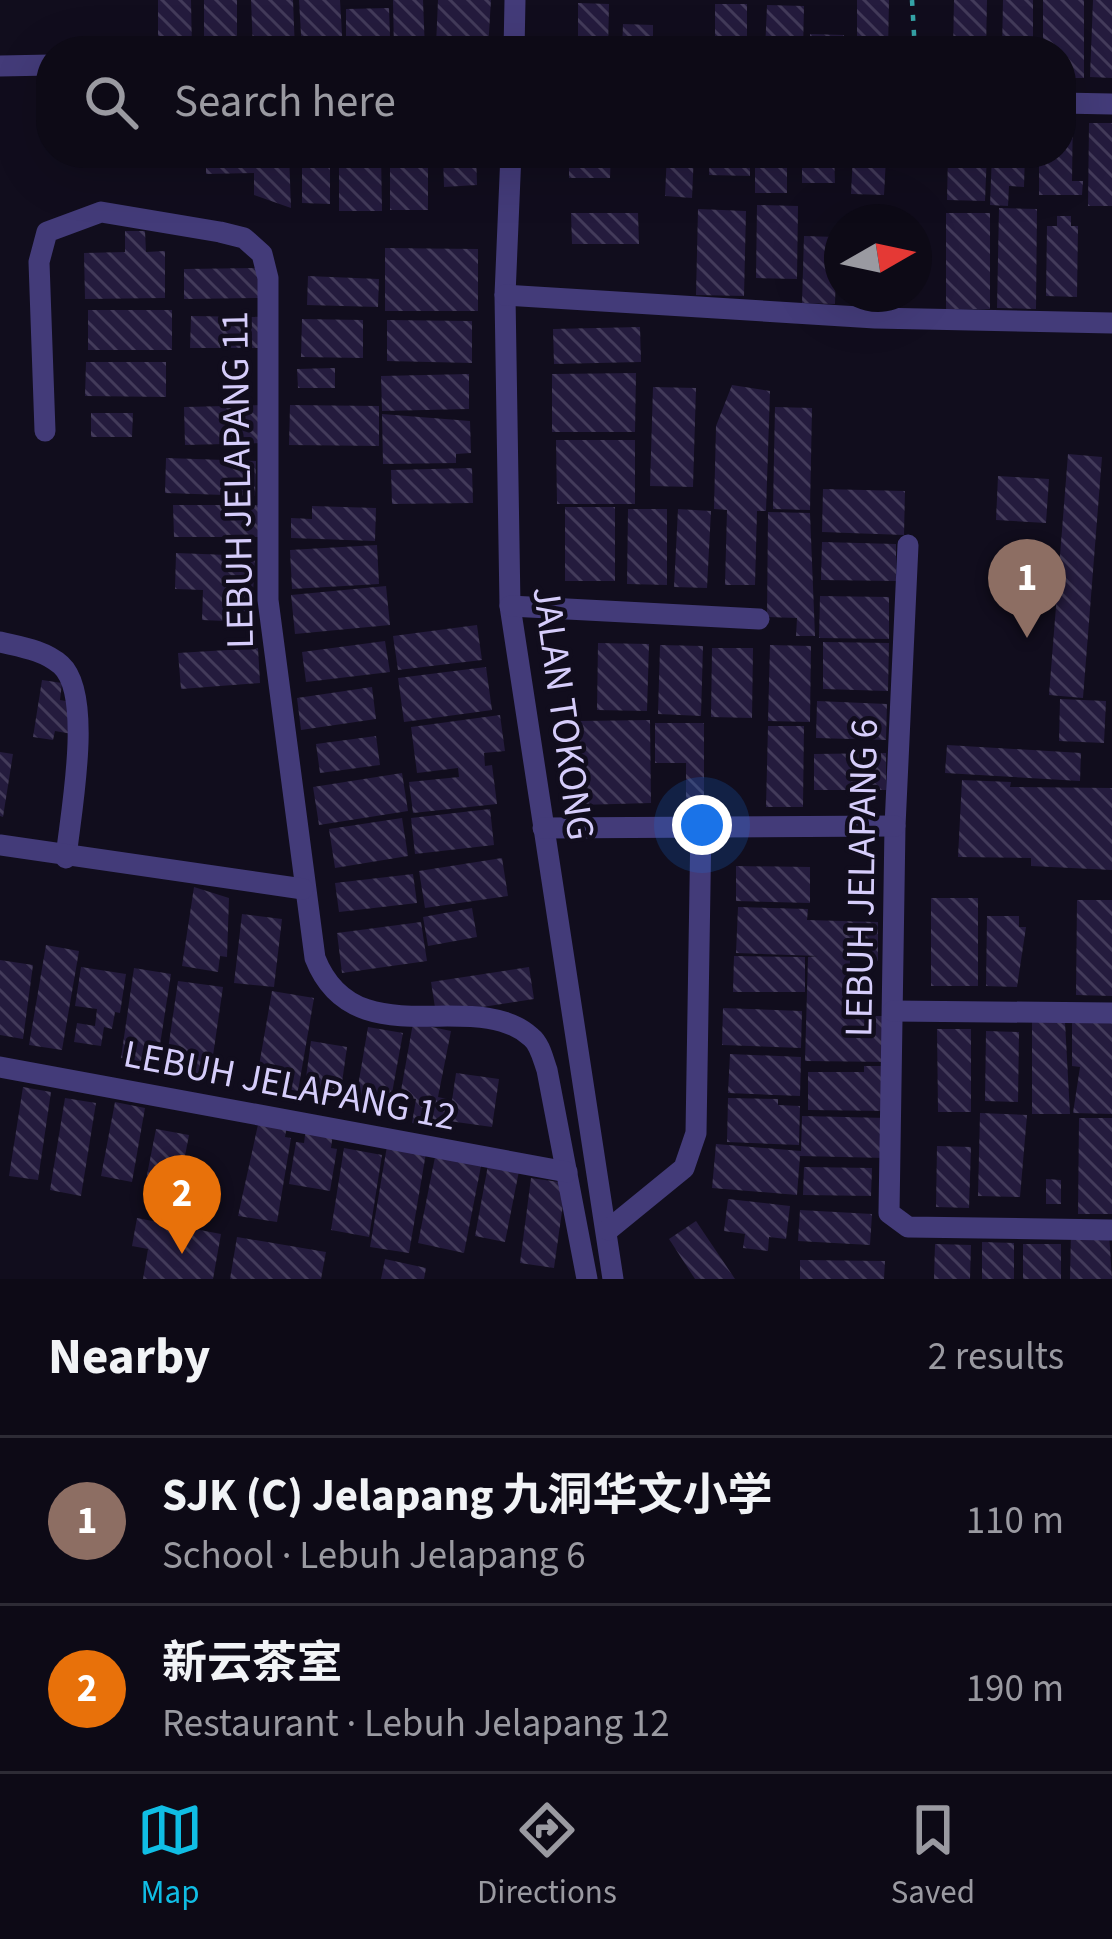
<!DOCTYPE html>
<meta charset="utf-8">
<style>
:root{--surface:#0d0a16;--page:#16131f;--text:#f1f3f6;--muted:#9a9aa1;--line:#2d2b35;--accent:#10bde4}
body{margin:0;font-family:"Source Sans 3","Noto Sans SC",sans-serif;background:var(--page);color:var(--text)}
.compass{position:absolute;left:824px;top:204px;width:108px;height:108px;border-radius:50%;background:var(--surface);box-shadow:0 12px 48px #0002;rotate:81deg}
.you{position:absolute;left:702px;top:825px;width:42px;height:42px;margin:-30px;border:9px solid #fff;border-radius:50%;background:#1a73e8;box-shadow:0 0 0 18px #1a73e833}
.badge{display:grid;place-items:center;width:78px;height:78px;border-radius:50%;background:var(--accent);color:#fff;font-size:39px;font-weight:700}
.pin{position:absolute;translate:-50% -99px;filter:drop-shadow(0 3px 6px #0008)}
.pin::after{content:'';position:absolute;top:63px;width:42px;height:36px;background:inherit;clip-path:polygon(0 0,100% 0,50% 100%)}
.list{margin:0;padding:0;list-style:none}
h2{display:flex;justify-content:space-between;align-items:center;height:156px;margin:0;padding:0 48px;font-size:51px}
h2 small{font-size:39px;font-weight:400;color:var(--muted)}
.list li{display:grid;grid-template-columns:78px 1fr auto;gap:36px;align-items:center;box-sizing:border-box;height:168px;padding:0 48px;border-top:3px solid var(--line)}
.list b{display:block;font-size:45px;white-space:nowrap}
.list p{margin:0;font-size:39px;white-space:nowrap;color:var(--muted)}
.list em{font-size:39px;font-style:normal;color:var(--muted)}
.icon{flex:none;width:66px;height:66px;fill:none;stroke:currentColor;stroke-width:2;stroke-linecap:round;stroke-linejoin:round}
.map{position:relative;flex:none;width:1112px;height:1279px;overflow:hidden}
.search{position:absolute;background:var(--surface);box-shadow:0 12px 48px #0002;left:36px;right:36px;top:36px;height:132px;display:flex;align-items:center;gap:30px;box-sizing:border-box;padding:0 42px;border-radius:48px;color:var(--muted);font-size:45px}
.sheet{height:492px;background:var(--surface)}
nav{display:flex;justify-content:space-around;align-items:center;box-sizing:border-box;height:168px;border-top:3px solid var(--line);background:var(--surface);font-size:33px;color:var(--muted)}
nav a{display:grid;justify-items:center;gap:6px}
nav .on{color:var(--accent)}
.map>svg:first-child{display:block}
</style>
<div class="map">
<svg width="1112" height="1279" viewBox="0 0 1112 1279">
<defs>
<pattern id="building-back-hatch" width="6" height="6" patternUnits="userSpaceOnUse" patternTransform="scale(3)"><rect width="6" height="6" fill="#241b3d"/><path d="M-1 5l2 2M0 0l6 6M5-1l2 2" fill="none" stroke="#433b5a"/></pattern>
</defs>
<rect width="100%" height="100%" fill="#110d1d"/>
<g fill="url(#building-back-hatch)">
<path d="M158 0H191L192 51H158Z"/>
<rect x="204" y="0" width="33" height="51"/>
<path d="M251 0H293L295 51H253Z"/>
<path d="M299 0H340L343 51H302Z"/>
<path d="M393 0H423L425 51H394Z"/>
<path d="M438 0H491L488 49 436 45Z"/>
<path d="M857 0H889L888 51H857Z"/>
<path d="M954 0H987L986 51H953Z"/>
<path d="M1003 0H1033V51H1002Z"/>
<path d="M1043 0H1084V78H1061V51H1043Z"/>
<path d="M1093 0H1112V78L1090 77Z"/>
<path d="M578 3 609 4 608 51H578Z"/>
<rect x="715" y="4" width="32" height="47"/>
<path d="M767 5 804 6 803 51H765Z"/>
<path d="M389 8 390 37H346V9Z"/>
<path d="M623 24 653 25V51H622Z"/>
<path d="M810 34 844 35V51H810Z"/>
<path d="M1061 108 1073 109 1072 181H1083L1082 195H1039V153H1061Z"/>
<path d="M1089 123H1112V206H1088Z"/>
<path d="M206 153H289L291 208 254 195V173L206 174Z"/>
<path d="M302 153H330V204L302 203Z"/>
<path d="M339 153H381L382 211H339Z"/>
<rect x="390" y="153" width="38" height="57"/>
<path d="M443 153H476L477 185 444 187Z"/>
<path d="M569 153H611L610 178H569Z"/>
<path d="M667 153H694L692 198 665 196Z"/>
<path d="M710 153H750V176L709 175Z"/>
<rect x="755" y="153" width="32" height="40"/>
<path d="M802 153H834L835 183H802Z"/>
<path d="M853 153H896V158H886L884 195 851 194Z"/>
<path d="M948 153H987L985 201 947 200Z"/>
<path d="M992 153H1025L1024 187 1009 186 1008 206 990 205Z"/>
<path d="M757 205 798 206 797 279 756 278Z"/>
<path d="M999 208 1037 209 1036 309 997 308Z"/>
<path d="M698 209 746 211 744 296 696 295Z"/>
<path d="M571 213H638L639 244H572Z"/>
<rect x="946" y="213" width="44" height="96"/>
<path d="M1057 216H1071V226H1078L1077 297 1046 296 1047 226H1057Z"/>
<path d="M125 231H145L146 252 165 251V298L85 299 84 253 125 252Z"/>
<path d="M804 236 837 237 835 304 802 303Z"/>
<path d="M385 248 478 249V311H385Z"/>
<path d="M259 268 260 298 184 299V269Z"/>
<path d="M308 276 379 279 378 307 307 305Z"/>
<rect x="88" y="310" width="84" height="40"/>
<path d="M191 316 265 317V348H190Z"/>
<path d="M302 319 363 320V358L301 357Z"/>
<path d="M387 320 472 321V363L387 361Z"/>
<path d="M640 327 641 362 554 364 553 329Z"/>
<path d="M86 362H166V397L85 396Z"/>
<path d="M335 368V388H298L297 369Z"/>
<path d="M636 373 635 432H552V374Z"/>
<path d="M469 374V409L382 411 381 376Z"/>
<path d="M732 385 770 391 766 511H757L755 585H725L727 510 714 509 716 426Z"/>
<path d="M653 387 696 388 693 487 650 486Z"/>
<path d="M267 405 268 443 185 445 184 407Z"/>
<path d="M290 405 379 406V446L289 445Z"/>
<path d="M775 407 812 408 810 510 773 509Z"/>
<path d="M91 413H133L132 437H91Z"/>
<path d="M382 414 470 421 471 453 456 454V463L383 464Z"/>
<path d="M556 440H635V504H557Z"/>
<path d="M1068 454 1102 457 1083 698 1049 695Z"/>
<path d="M166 458 256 461 255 496 165 493Z"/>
<path d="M472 468 473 503 392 504 391 470Z"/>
<path d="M998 476 1049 479 1046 523 996 520Z"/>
<path d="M823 489 905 491 904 535 822 532Z"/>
<path d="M173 505H265V537H174Z"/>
<path d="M312 506 376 508 375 541 291 538V518L312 519Z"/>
<rect x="565" y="507" width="50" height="74"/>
<path d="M628 509H667V585L627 584Z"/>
<path d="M678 509 711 511 707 588 674 587Z"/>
<path d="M768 512 810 513 815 636H796L797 618 767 617Z"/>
<path d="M822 542 896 544V581L821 580Z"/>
<path d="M377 545 379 584 292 589 290 550Z"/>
<path d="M176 553 255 556 252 612 226 610V621L202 620 203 590 175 589Z"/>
<path d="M386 586 390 625 295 634 291 595Z"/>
<path d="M820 596 889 597V639L819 638Z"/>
<path d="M477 625 482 660 398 670 393 636Z"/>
<path d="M385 641 390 672 306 682 302 652Z"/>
<path d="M823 642 889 643 888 691 823 689Z"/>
<path d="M598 643 649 644 647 711 597 710Z"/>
<path d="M660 645 703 646 701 716 658 714Z"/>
<path d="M770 645 811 646 810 722 768 721Z"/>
<path d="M258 648 260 683 181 689 178 653Z"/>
<path d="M712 648H753L752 718 711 717Z"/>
<path d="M486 667 492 710 404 722 398 678Z"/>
<path d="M42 680 62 683 60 700 77 703 72 734 55 731 53 740 33 737Z"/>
<path d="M372 687 376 719 301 730 297 698Z"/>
<path d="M1060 699 1106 701 1104 743 1059 741Z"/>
<path d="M817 701 887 704 886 740 816 738Z"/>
<path d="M500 715 505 751 484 753 485 766 492 765 497 804 413 813 409 782 459 777 458 768 417 773 411 727Z"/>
<path d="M650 720 651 803 580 805 579 721Z"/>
<path d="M655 723H704V802L686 801V763H655Z"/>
<path d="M768 726H804L803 807H766Z"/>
<path d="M376 736 380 765 320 773 316 744Z"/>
<path d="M947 745 1081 753 1080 781 945 773Z"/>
<path d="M0 752 13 754 3 817 0 816Z"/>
<path d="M886 753V790H814V754Z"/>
<path d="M402 773 408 811 319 825 313 787Z"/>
<path d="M962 780 1011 782 1010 787 1112 788V870L1031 866V858L958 857Z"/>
<path d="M490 809 494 845 415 854 411 818Z"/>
<path d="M402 818 408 856 335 868 329 829Z"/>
<path d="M502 858 508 896 425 908 419 871Z"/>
<path d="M736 866 810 867V903L736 901Z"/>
<path d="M413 874 417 903 339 912 335 883Z"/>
<path d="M194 887 229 898 227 957 220 956 218 972 182 966Z"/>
<rect x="931" y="898" width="47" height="88"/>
<path d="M1077 900H1112V996L1076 995Z"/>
<path d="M738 907 808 909 807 920 878 922V961L850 960 849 1016H890V1062L805 1061 808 957 818 956 736 953Z"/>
<path d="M472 908 477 937 428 946 423 917Z"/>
<path d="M242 914 282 919 274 987 234 983Z"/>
<path d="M987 916H1019V927H1026L1017 987 986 986Z"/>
<path d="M421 922 427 961 342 973 337 933Z"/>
<path d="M46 945 79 951 62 1050 29 1045Z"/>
<path d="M734 956 805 957V992H733Z"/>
<path d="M0 960 33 965 23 1039 0 1035Z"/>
<path d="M81 967 126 974 120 1013 115 1012 112 1029 104 1027 101 1046 74 1042 77 1023 95 1026 97 1009 75 1006Z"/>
<path d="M529 967 534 999 436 1014 431 982Z"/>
<path d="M134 968 171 974 157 1064 121 1058Z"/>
<path d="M178 981 223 987 210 1076 165 1070Z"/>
<path d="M272 991 314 998 298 1091 256 1083Z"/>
<path d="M723 1008 802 1011 801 1048 722 1045Z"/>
<path d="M1032 1022H1065L1070 1114H1032Z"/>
<path d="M413 1023 451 1031 438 1097 447 1099 441 1129 412 1123 416 1099 400 1096Z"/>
<path d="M1072 1023H1112V1114L1073 1113 1080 1067 1072 1066Z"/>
<path d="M368 1027 403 1033 390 1104 356 1098Z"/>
<path d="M937 1029H971V1112H938Z"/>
<path d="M986 1031 1019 1032 1018 1102 985 1101Z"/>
<path d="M311 1041 347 1047 340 1097 304 1092Z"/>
<path d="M730 1054 801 1057 800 1096 728 1093Z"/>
<path d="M864 1066H889L887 1111 808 1110V1072H864Z"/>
<path d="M456 1073 499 1079 492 1127 449 1121Z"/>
<path d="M23 1087 51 1092 38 1180 9 1176Z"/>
<path d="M65 1098 96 1103 81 1196 50 1190Z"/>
<path d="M728 1098 778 1099V1105L800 1106 799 1145 727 1142Z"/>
<path d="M115 1102 145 1108 132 1182 101 1176Z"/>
<path d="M980 1113 1027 1115 1020 1197 978 1196Z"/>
<path d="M802 1116 887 1118 886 1158 800 1156 797 1195 712 1188 716 1144 801 1151Z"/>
<path d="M1079 1118H1112V1214H1078Z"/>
<path d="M259 1120 287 1125 285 1137 291 1138 277 1222 238 1216Z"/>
<path d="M306 1128 333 1133 331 1148 337 1149 330 1191 289 1184 296 1142 304 1143Z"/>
<path d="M156 1129 189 1135 178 1192 145 1185Z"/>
<path d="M387 1146 426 1153 409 1253 370 1247Z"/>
<path d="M937 1146 971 1147 969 1208 936 1207Z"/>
<path d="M344 1148 382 1155 369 1237 331 1230Z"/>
<path d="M436 1152 482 1161 464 1253 418 1243Z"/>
<path d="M488 1165 519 1171 505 1242 475 1236Z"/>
<path d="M804 1167 872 1168 871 1196 803 1195Z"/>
<path d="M531 1178 566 1183 554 1268 520 1263Z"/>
<path d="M1046 1179 1061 1180V1204H1046Z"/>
<path d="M728 1199 790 1206 786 1239 769 1237 768 1251 743 1248 745 1234 724 1231Z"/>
<path d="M800 1210 872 1214 870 1245 798 1241Z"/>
<path d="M137 1218 221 1234 213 1279H143L148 1249 132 1246Z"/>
<path d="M696 1221 735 1279H695L669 1239Z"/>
<path d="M1071 1232 1109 1233 1112 1279H1070Z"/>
<path d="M237 1237 326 1252 321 1279H230Z"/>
<path d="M982 1242 1014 1243V1279H982Z"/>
<path d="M935 1244 971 1245 970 1279H934Z"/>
<rect x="1023" y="1244" width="38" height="35"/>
<path d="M385 1259 426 1268 424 1279H381Z"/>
<path d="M800 1260 885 1261 884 1279H800Z"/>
</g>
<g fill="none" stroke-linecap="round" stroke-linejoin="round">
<path stroke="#35a4a7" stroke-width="4.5" stroke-dasharray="6 9" stroke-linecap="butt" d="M912 0 915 51"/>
<g stroke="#433b79" stroke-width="21">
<path d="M514 51 515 0"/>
<path d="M0 66 51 65"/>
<path d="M1061 103 1112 104"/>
<path d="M511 153 505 295 510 606 613 1279"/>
<path d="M505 295 875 318 1112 323"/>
<path d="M45 431 39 262 47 232 101 212 220 232 244 238 262 254 268 278V600L315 958C355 1060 474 985 531 1037 540 1044 543 1059 547 1070L587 1279"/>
<path d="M908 545 895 826 889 1213 908 1227 1112 1230"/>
<path d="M510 606 759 619"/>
<path d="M0 642C21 647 44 650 61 665 94 695 70 816 66 858"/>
<path d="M543 828 895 826"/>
<path d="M0 845 303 889"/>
<path d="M893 1011 1112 1013"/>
<path d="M0 1067 567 1172"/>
<path d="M608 1230 684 1168 696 1133 701 824"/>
</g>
</g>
<g text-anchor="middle" stroke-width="9" stroke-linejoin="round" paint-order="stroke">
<g font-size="39" fill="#d6cdfb" stroke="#110d1d">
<text transform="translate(236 480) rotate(-91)" y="14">LEBUH JELAPANG 11</text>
<text transform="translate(565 713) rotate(82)" y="14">JALAN TOKONG</text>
<text transform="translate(860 878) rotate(-89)" y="14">LEBUH JELAPANG 6</text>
<text transform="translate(290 1084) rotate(11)" y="14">LEBUH JELAPANG 12</text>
</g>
</g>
</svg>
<svg class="compass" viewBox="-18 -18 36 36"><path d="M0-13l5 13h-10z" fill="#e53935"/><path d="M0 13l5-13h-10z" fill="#9a9aa1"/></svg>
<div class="you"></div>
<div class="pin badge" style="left:1027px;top:638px;background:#8d6e63">1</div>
<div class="pin badge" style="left:182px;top:1254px;background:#e8710a">2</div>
<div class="search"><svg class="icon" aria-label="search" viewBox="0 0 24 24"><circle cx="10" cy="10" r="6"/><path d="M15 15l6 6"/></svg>Search here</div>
</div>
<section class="sheet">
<h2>Nearby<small>2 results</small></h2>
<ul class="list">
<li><span class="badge" style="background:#8d6e63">1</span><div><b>SJK (C) Jelapang 九洞华文小学</b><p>School · Lebuh Jelapang 6</p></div><em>110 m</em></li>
<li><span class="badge" style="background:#e8710a">2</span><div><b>新云茶室</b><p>Restaurant · Lebuh Jelapang 12</p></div><em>190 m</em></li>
</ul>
</section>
<nav>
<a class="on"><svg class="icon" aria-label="map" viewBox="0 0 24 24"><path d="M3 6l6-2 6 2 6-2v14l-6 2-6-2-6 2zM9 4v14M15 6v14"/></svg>Map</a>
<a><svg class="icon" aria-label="directions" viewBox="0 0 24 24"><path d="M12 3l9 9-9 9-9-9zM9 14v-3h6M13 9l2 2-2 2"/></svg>Directions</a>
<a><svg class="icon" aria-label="saved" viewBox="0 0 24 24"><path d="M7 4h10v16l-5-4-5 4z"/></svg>Saved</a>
</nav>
